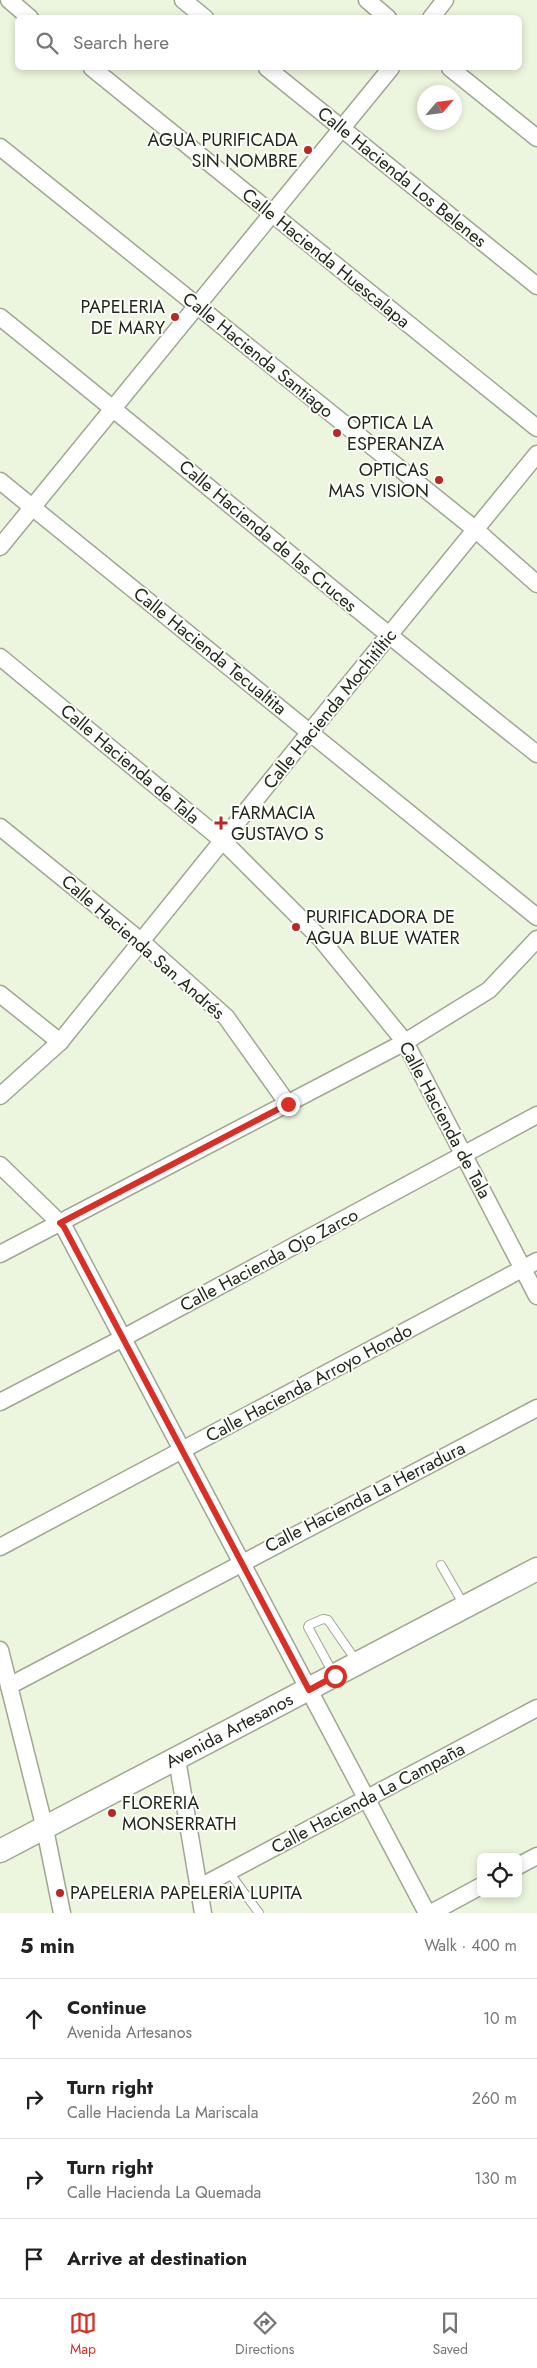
<!DOCTYPE html>
<meta charset="utf-8">
<style>
:root{--surface:#fff;--page:#f2f2f2;--text:#222;--muted:#767676;--line:#e0e0e0;--accent:#d93025}
body{margin:0;font-family:Jost,sans-serif;background:var(--page);color:var(--text)}
.controls{position:absolute;right:15px;bottom:15px;display:grid;overflow:hidden;border-radius:8px;box-shadow:0 2px 8px #0003}
.controls button{width:45px;height:45px;display:grid;place-items:center;padding:0;border:0;border-bottom:1px solid var(--line);background:var(--surface);color:var(--text);font:25px sans-serif}
.compass{position:absolute;left:417px;top:85px;width:45px;height:45px;border-radius:50%;background:var(--surface);box-shadow:0 2px 8px #0003;rotate:62deg}
.stop{position:absolute;width:15px;height:15px;margin:-11px;border:4px solid #d93025;border-radius:50%;background:#fff}
.stop.end{background:#d93025;border-color:#fff;box-shadow:0 1px 5px #0008}
.list{margin:0;padding:0;list-style:none}
h2{display:flex;justify-content:space-between;align-items:center;height:65px;margin:0;padding:0 20px;font-size:21px}
h2 small{font-size:16px;font-weight:400;color:var(--muted)}
.list li{display:grid;grid-template-columns:32px 1fr auto;gap:15px;align-items:center;box-sizing:border-box;height:80px;padding:0 20px;border-top:1px solid var(--line)}
.list b{display:block;font-size:19px;white-space:nowrap}
.list p{margin:0;font-size:16px;white-space:nowrap;color:var(--muted)}
.list em{font-size:16px;font-style:normal;color:var(--muted)}
.icon{flex:none;width:28px;height:28px;fill:none;stroke:currentColor;stroke-width:2;stroke-linecap:round;stroke-linejoin:round}
.map{position:relative;flex:none;width:537px;height:1913px;overflow:hidden}
.search{position:absolute;background:var(--surface);box-shadow:0 2px 8px #0003;left:15px;right:15px;top:15px;height:55px;display:flex;align-items:center;gap:12px;box-sizing:border-box;padding:0 18px;border-radius:8px;color:var(--muted);font-size:19px}
.sheet{height:385px;background:var(--surface)}
nav{display:flex;justify-content:space-around;align-items:center;box-sizing:border-box;height:70px;border-top:1px solid var(--line);background:var(--surface);font-size:14px;color:var(--muted)}
nav a{display:grid;justify-items:center;gap:2px}
nav .on{color:var(--accent)}
.map>svg:first-child{display:block}
</style>
<div class="map">
<svg width="537" height="1913" viewBox="0 0 537 1913">
<rect width="100%" height="100%" fill="#ecf5dd"/>
<g fill="none" stroke-linecap="round" stroke-linejoin="round">
<g stroke="#a0a792" stroke-width="10">
<g id="service">
<path d="M441 1565 464 1605"/>
<path d="M333 1673 308 1627 309 1625 323 1619 328 1620 357 1662"/>
<path d="M229 1872 259 1913"/>
</g>
</g>
<g stroke="#a0a792" stroke-width="19">
<g id="minor">
<path d="M9 0 30 18"/>
<path d="M183 0 205 18"/>
<path d="M367 0 388 18"/>
<path d="M431 18 445 0"/>
<path d="M92 68 537 428"/>
<path d="M267 68 537 286"/>
<path d="M450 68 537 138"/>
<path d="M0 147 476 530 537 584"/>
<path d="M0 317C180 462 356 611 537 754"/>
<path d="M0 481 537 917"/>
<path d="M0 547 391 68"/>
<path d="M0 657 223 841 320 938 405 1042 537 1296"/>
<path d="M0 827 142 942 226 1017 288 1104"/>
<path d="M0 994 60 1042"/>
<path d="M0 1096 60 1042 310 732 537 454"/>
<path d="M0 1165 64 1227 427 1913"/>
<path d="M0 1254 405 1042 489 990 537 939"/>
<path d="M0 1402 123 1338 537 1115"/>
<path d="M0 1547 537 1261"/>
<path d="M0 1650 45 1829 62 1913"/>
<path d="M9 1686 537 1408"/>
<path d="M177 1759 203 1913"/>
<path d="M518 1866 537 1856"/>
<path d="M198 1888 537 1708"/>
<path d="M431 1913 481 1886"/>
</g>
</g>
<g stroke="#a0a792" stroke-width="25">
<g id="secondary">
<path id="s1" d="M0 1851 537 1569"/>
</g>
</g>
<use href="#service" stroke="#fff" stroke-width="8"/>
<use href="#minor" stroke="#fff" stroke-width="16"/>
<use href="#secondary" stroke="#fff" stroke-width="22"/>
</g>
<g fill="none" stroke-linecap="round" stroke-linejoin="round">
<path stroke="#d93025" stroke-width="6" d="M288 1104 60 1223 64 1227 309 1690 335 1676"/>
</g>
<g fill="#b72826" stroke="#fdfffa" stroke-width="2">
<circle cx="308" cy="150" r="5"/>
<circle cx="175" cy="317" r="5"/>
<circle cx="337" cy="433" r="5"/>
<circle cx="439" cy="480" r="5"/>
<path d="M218.5 815.5h5v5h5v5h-5v5h-5v-5h-5v-5h5z"/>
<circle cx="296" cy="927" r="5"/>
<circle cx="112" cy="1813" r="5"/>
<circle cx="60" cy="1893" r="5"/>
</g>
<g text-anchor="middle" stroke-width="4" stroke-linejoin="round" paint-order="stroke">
<g font-size="18" fill="#24271e" stroke="#fdfffa" text-anchor="start">
<text x="298" y="146" text-anchor="end">AGUA PURIFICADA<tspan x="298" dy="21">SIN NOMBRE</tspan></text>
<text x="165" y="313" text-anchor="end">PAPELERIA<tspan x="165" dy="21">DE MARY</tspan></text>
<text x="347" y="429">OPTICA LA<tspan x="347" dy="21">ESPERANZA</tspan></text>
<text x="429" y="476" text-anchor="end">OPTICAS<tspan x="429" dy="21">MAS VISION</tspan></text>
<text x="231" y="819">FARMACIA<tspan x="231" dy="21">GUSTAVO S</tspan></text>
<text x="306" y="923">PURIFICADORA DE<tspan x="306" dy="21">AGUA BLUE WATER</tspan></text>
<text x="122" y="1809">FLORERIA<tspan x="122" dy="21">MONSERRATH</tspan></text>
<text x="70" y="1899">PAPELERIA PAPELERIA LUPITA</text>
</g>
<g font-size="18" fill="#24271e" stroke="#fdfffa">
<text transform="translate(402 177) rotate(39)" y="6">Calle Hacienda Los Belenes</text>
<text transform="translate(326 258) rotate(39)" y="6">Calle Hacienda Huescalapa</text>
<text transform="translate(258 355) rotate(39)" y="6">Calle Hacienda Santiago</text>
<text transform="translate(268 536) rotate(40)" y="6">Calle Hacienda de las Cruces</text>
<text transform="translate(210 651) rotate(39)" y="6">Calle Hacienda Tecualtita</text>
<text transform="translate(330 709) rotate(-51)" y="6">Calle Hacienda Mochitiltic</text>
<text transform="translate(130 764) rotate(40)" y="6">Calle Hacienda de Tala</text>
<text transform="translate(143 947) rotate(41)" y="6">Calle Hacienda San Andrés</text>
<text transform="translate(445 1120) rotate(62)" y="6">Calle Hacienda de Tala</text>
<text transform="translate(269 1260) rotate(-28)" y="6">Calle Hacienda Ojo Zarco</text>
<text transform="translate(309 1383) rotate(-28)" y="6">Calle Hacienda Arroyo Hondo</text>
<text transform="translate(365 1497) rotate(-27)" y="6">Calle Hacienda La Herradura</text>
<text dy="6" stroke="none"><textPath href="#s1" startOffset="259">Avenida Artesanos</textPath></text>
<text transform="translate(368 1798) rotate(-28)" y="6">Calle Hacienda La Campaña</text>
</g>
</g>
</svg>
<div class="controls">
<button><svg class="icon" aria-label="locate" viewBox="0 0 24 24"><circle cx="12" cy="12" r="6"/><path d="M12 2v4M12 18v4M2 12h4M18 12h4"/></svg></button>
</div>
<svg class="compass" viewBox="-18 -18 36 36"><path d="M0-13l5 13h-10z" fill="#e53935"/><path d="M0 13l5-13h-10z" fill="#767676"/></svg>
<div class="stop" style="left:335px;top:1676px"></div>
<div class="stop end" style="left:288px;top:1104px"></div>
<div class="search"><svg class="icon" aria-label="search" viewBox="0 0 24 24"><circle cx="10" cy="10" r="6"/><path d="M15 15l6 6"/></svg>Search here</div>
</div>
<section class="sheet">
<h2>5 min<small>Walk · 400 m</small></h2>
<ul class="list">
<li><svg class="icon" aria-label="ahead" viewBox="0 0 24 24"><path d="M12 20V5M6 11l6-6 6 6"/></svg><div><b>Continue</b><p>Avenida Artesanos</p></div><em>10 m</em></li>
<li><svg class="icon" aria-label="right" viewBox="0 0 24 24"><path d="M7 20v-9h11M14 6l5 5-5 5"/></svg><div><b>Turn right</b><p>Calle Hacienda La Mariscala</p></div><em>260 m</em></li>
<li><svg class="icon" aria-label="right" viewBox="0 0 24 24"><path d="M7 20v-9h11M14 6l5 5-5 5"/></svg><div><b>Turn right</b><p>Calle Hacienda La Quemada</p></div><em>130 m</em></li>
<li><svg class="icon" aria-label="arrive" viewBox="0 0 24 24"><path d="M6 21V4h12l-3 4 3 4H6"/></svg><div><b>Arrive at destination</b></div></li>
</ul>
</section>
<nav>
<a class="on"><svg class="icon" aria-label="map" viewBox="0 0 24 24"><path d="M3 6l6-2 6 2 6-2v14l-6 2-6-2-6 2zM9 4v14M15 6v14"/></svg>Map</a>
<a><svg class="icon" aria-label="directions" viewBox="0 0 24 24"><path d="M12 3l9 9-9 9-9-9zM9 14v-3h6M13 9l2 2-2 2"/></svg>Directions</a>
<a><svg class="icon" aria-label="saved" viewBox="0 0 24 24"><path d="M7 4h10v16l-5-4-5 4z"/></svg>Saved</a>
</nav>
